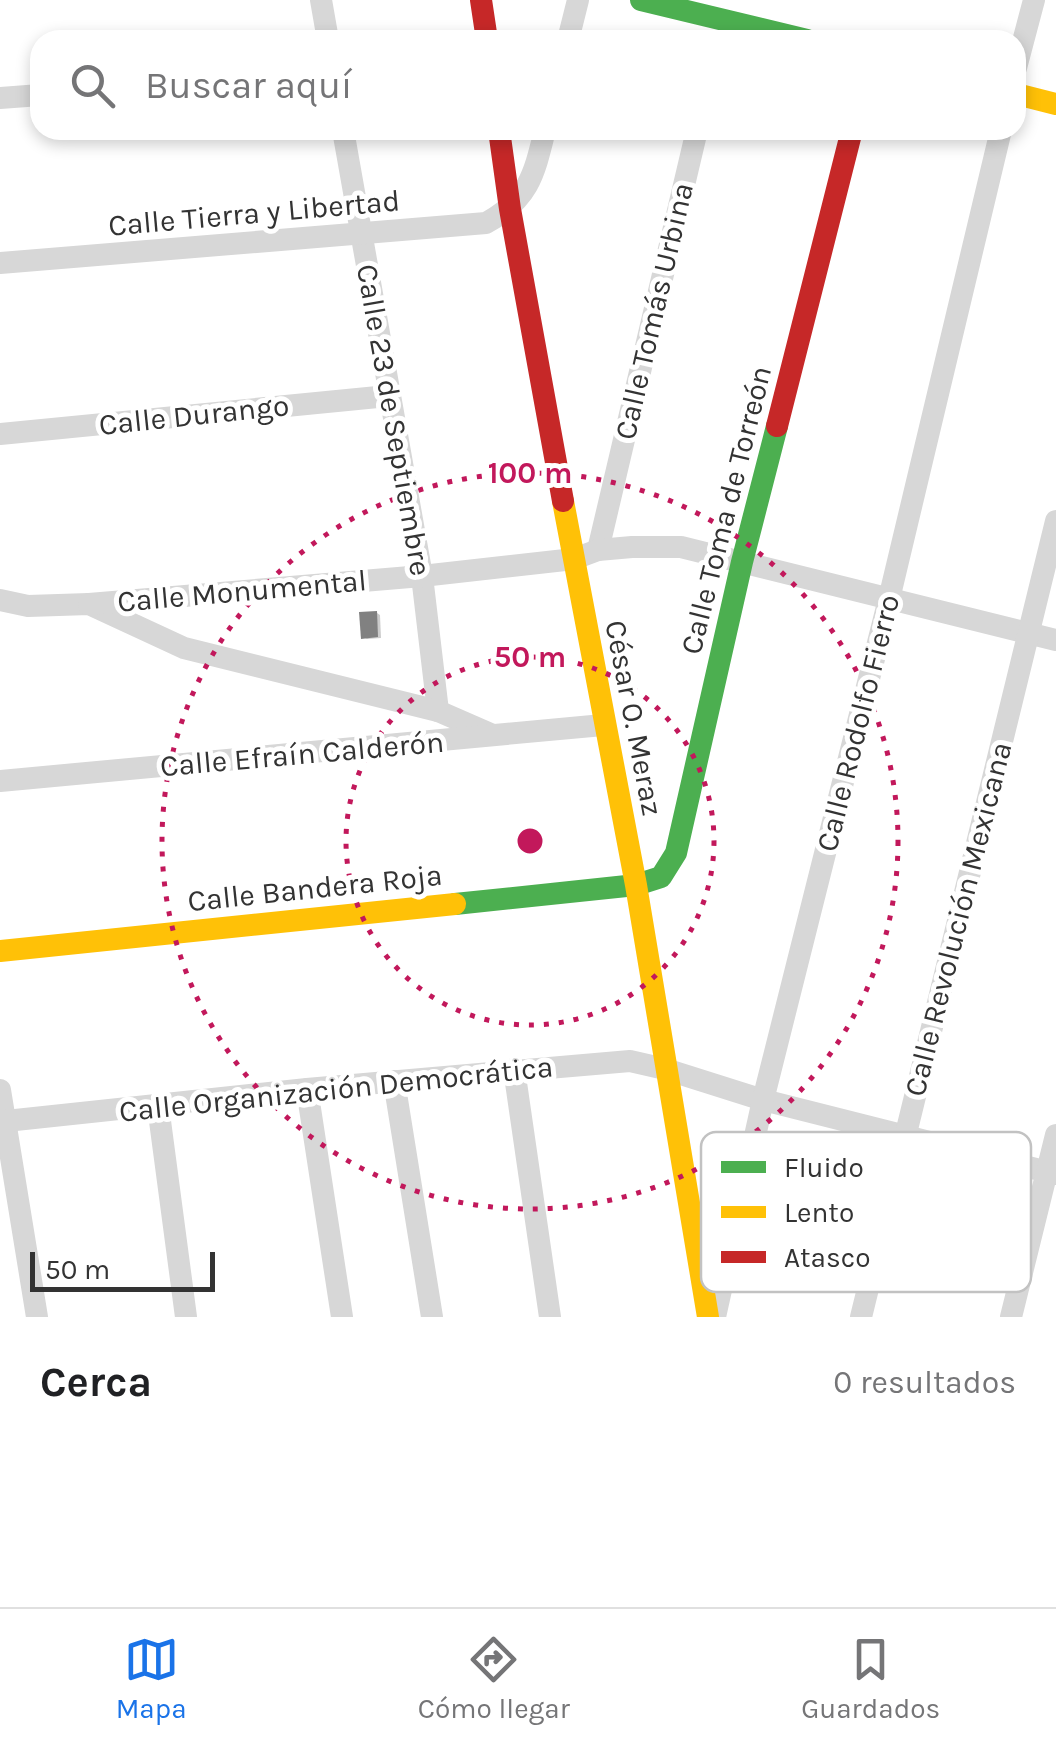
<!DOCTYPE html>
<html lang="es">
<meta charset="utf-8">
<style>
:root{--surface:#fff;--page:#f6f6f6;--text:#202124;--muted:#757577;--line:#e0e0e0;--accent:#1a73e8}
body{margin:0;font-family:Karla,sans-serif;background:var(--page);color:var(--text)}
.scale{position:absolute;left:30px;bottom:25px;width:185px;box-sizing:border-box;padding-left:10px;border:5px solid #333;border-top:0;font-size:28px;line-height:35px;white-space:nowrap;color:#333;-webkit-text-stroke:8px #fff;paint-order:stroke}
.list{margin:0;padding:0;list-style:none}
h2{display:flex;justify-content:space-between;align-items:center;height:130px;margin:0;padding:0 40px;font-size:42px}
h2 small{font-size:32px;font-weight:400;color:var(--muted)}
.icon{flex:none;width:55px;height:55px;fill:none;stroke:currentColor;stroke-width:2;stroke-linecap:round;stroke-linejoin:round}
.map{position:relative;flex:none;width:1056px;height:1317px;overflow:hidden}
.search{position:absolute;background:var(--surface);box-shadow:0 5px 15px #0003;left:30px;right:30px;top:30px;height:110px;display:flex;align-items:center;gap:25px;box-sizing:border-box;padding:0 35px;border-radius:30px;color:var(--muted);font-size:38px}
.sheet{height:290px;background:var(--surface)}
nav{display:flex;justify-content:space-around;align-items:center;box-sizing:border-box;height:140px;border-top:2px solid var(--line);background:var(--surface);font-size:28px;color:var(--muted)}
nav a{display:grid;justify-items:center;gap:5px}
nav .on{color:var(--accent)}
.map>svg:first-child{display:block}
</style>
<div class="map">
<svg width="1056" height="1317" viewBox="0 0 1056 1317">
<rect width="100%" height="100%" fill="#fff"/>
<path fill="#0003" d="M377 613 380 615 381 638 367 639 363 637Z"/>
<path fill="#818181" d="M377 611 378 637 361 639 359 612Z"/>
<g fill="none" stroke-linecap="round" stroke-linejoin="round">
<g stroke="#d7d7d7" stroke-width="22">
<path d="M321 0 328 40"/>
<path d="M568 40 578 0"/>
<path d="M1016 68 1034 0"/>
<path d="M0 98 40 95"/>
<path d="M343 130 422 576 438 711"/>
<path d="M0 263 486 223C529 199 534 175 545 130"/>
<path d="M0 434 388 396"/>
<path d="M598 550 697 130"/>
<path d="M0 600 28 606 89 604 184 648 438 711 493 735"/>
<path d="M89 604 422 576 574 559 598 550 632 547H681L1056 640"/>
<path d="M0 781 603 725"/>
<path d="M514 1069 550 1317"/>
<path d="M394 1081 432 1317"/>
<path d="M307 1089 342 1317"/>
<path d="M0 1090 37 1317"/>
<path d="M158 1106 186 1317"/>
<path d="M6 1121 307 1089 630 1061 665 1069 763 1100 1056 1174"/>
<path d="M715 1317 763 1100 889 599 1001 130"/>
<path d="M861 1317 1056 521"/>
<path d="M1011 1317 1056 1135"/>
</g>
<g stroke="#4caf50" stroke-width="22">
<path d="M641 0 807 40"/>
<path d="M455 904 636 885 661 877 676 853 742 562 777 426"/>
</g>
<g stroke="#ffc107" stroke-width="22">
<path d="M1016 94 1056 104"/>
<path d="M563 501 636 885 708 1317"/>
<path d="M0 951 455 904"/>
</g>
<g stroke="#c62828" stroke-width="22">
<path d="M481 0 487 40"/>
<path d="M499 130 510 209 563 501"/>
<path d="M777 426 852 130"/>
</g>
</g>
<g fill="none" stroke="#c2185b" stroke-width="5" stroke-dasharray="5 10">
<circle cx="530" cy="841" r="184"/>
<circle cx="530" cy="841" r="368"/>
</g>
<g text-anchor="middle" stroke-width="10" stroke-linejoin="round" paint-order="stroke">
<g font-size="30" fill="#333" stroke="#fff">
<text transform="translate(254 213) rotate(-5)" y="10">Calle Tierra y Libertad</text>
<text transform="translate(654 311) rotate(-77)" y="10">Calle Tomás Urbina</text>
<text transform="translate(194 415) rotate(-6)" y="10">Calle Durango</text>
<text transform="translate(394 420) rotate(80)" y="10">Calle 23 de Septiembre</text>
<text transform="translate(726 510) rotate(-76)" y="10">Calle Toma de Torreón</text>
<text transform="translate(242 591) rotate(-5)" y="10">Calle Monumental</text>
<text transform="translate(634 718) rotate(79)" y="10">César O. Meraz</text>
<text transform="translate(858 723) rotate(-76)" y="10">Calle Rodolfo Fierro</text>
<text transform="translate(302 754) rotate(-5)" y="10">Calle Efraín Calderón</text>
<text transform="translate(315 888) rotate(-6)" y="10">Calle Bandera Roja</text>
<text transform="translate(958 919) rotate(-76)" y="10">Calle Revolución Mexicana</text>
<text transform="translate(336 1089) rotate(-6)" y="10">Calle Organización Democrática</text>
</g>
</g>
<rect x="701" y="1132" width="330" height="160" rx="15" fill="#fff" stroke="#c2c2c2" stroke-width="2.5"/>
<rect x="721" y="1161" width="45" height="12" fill="#4caf50"/>
<rect x="721" y="1206" width="45" height="12" fill="#ffc107"/>
<rect x="721" y="1251" width="45" height="12" fill="#c62828"/>
<g font-size="28" fill="#333">
<text x="784" y="1177">Fluido</text>
<text x="784" y="1222">Lento</text>
<text x="784" y="1267">Atasco</text>
</g>
<circle cx="530" cy="841" r="15" fill="#c2185b" stroke="#fff" stroke-width="5"/>
<g font-size="30" text-anchor="middle" font-weight="bold" fill="#c2185b" stroke="#fff" stroke-width="10" stroke-linejoin="round" paint-order="stroke">
<text x="530" y="483">100 m</text>
<text x="530" y="667">50 m</text>
</g>
</svg>
<div class="scale">50 m</div>
<div class="search"><svg class="icon" aria-label="search" viewBox="0 0 24 24"><circle cx="10" cy="10" r="6"/><path d="M15 15l6 6"/></svg>Buscar aquí</div>
</div>
<section class="sheet">
<h2>Cerca<small>0 resultados</small></h2>
<ul class="list">
</ul>
</section>
<nav>
<a class="on"><svg class="icon" aria-label="map" viewBox="0 0 24 24"><path d="M3 6l6-2 6 2 6-2v14l-6 2-6-2-6 2zM9 4v14M15 6v14"/></svg>Mapa</a>
<a><svg class="icon" aria-label="directions" viewBox="0 0 24 24"><path d="M12 3l9 9-9 9-9-9zM9 14v-3h6M13 9l2 2-2 2"/></svg>Cómo llegar</a>
<a><svg class="icon" aria-label="saved" viewBox="0 0 24 24"><path d="M7 4h10v16l-5-4-5 4z"/></svg>Guardados</a>
</nav>
